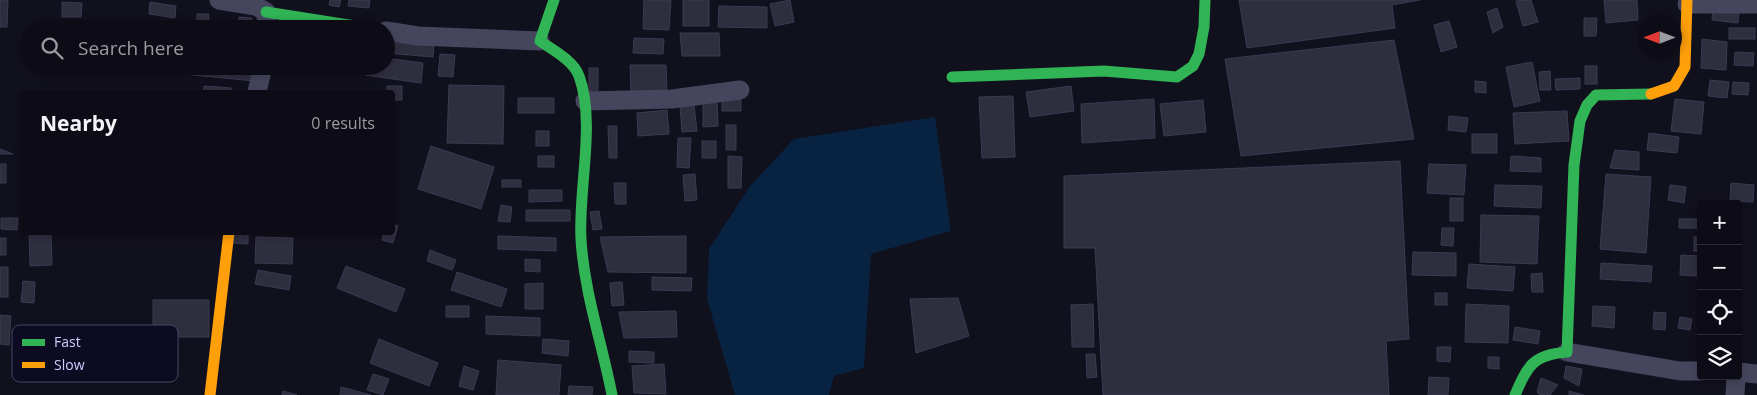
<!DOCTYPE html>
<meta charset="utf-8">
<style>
:root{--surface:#0d0c16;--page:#16151f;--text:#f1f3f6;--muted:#9a9ba1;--line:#2d2c35}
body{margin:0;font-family:"Open Sans",sans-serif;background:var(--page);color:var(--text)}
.controls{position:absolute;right:15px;bottom:15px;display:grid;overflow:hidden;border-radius:5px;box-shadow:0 2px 8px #0003}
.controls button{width:45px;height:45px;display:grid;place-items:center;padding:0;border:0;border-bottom:1px solid var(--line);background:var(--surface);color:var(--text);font:25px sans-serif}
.compass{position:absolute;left:1637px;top:15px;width:45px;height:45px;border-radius:50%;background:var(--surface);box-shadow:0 2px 8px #0003;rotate:270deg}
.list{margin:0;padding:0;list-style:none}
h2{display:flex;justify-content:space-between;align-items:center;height:65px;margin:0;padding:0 20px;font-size:21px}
h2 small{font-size:16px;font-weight:400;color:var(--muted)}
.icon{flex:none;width:28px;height:28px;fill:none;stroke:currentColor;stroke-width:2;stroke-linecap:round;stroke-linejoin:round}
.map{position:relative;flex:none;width:1757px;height:395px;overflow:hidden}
.search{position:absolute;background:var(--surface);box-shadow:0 2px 8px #0003;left:20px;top:20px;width:375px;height:55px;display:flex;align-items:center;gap:12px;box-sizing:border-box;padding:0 18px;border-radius:28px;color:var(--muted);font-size:19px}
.panel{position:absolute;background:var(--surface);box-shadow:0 2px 8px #0003;left:20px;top:90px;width:375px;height:145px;border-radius:5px}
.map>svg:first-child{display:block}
</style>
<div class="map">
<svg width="1757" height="395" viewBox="0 0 1757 395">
<rect width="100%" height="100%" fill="#11101d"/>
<path fill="#082341" d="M935 117 951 231 871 254 864 368 834 376 829 395H735L707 299 709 249 750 186 794 139Z"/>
<g fill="#2f2e3f" stroke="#3b3a51">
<path d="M0 0H8L7 27H0Z"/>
<path d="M330 0H341L339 7 329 5Z"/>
<path d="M349 0H370L369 8 348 6Z"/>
<path d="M644 0H671L669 30 643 29Z"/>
<rect x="683" y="0" width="26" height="26"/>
<path d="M790 0 794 22 775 26 770 4Z"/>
<path d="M1239 0H1420L1392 5 1395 28 1247 48Z"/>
<path d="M1531 0 1538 22 1523 26 1516 1Z"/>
<path d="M1604 0H1637L1638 20 1606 23Z"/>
<path d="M62 2 82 3 81 17H62Z"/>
<path d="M150 2 176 6 175 18 149 14Z"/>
<path d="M719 6 767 7V28L718 27Z"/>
<path d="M1497 8 1503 27 1493 33 1487 12Z"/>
<path d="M1713 9 1739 12 1738 23 1712 20Z"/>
<path d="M197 14H209L208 29H197Z"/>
<path d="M239 17 252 18 251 29H239Z"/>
<path d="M1584 18H1597L1596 36H1584Z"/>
<path d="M1449 21 1457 47 1441 52 1434 25Z"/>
<path d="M162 23 178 26V29H161Z"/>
<rect x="1729" y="28" width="26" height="11"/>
<path d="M680 33H719L720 56H682Z"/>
<path d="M386 37 434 40 433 57 386 53Z"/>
<path d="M634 38 664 39 663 54 633 53Z"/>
<path d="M1702 39 1727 42 1726 70 1701 68Z"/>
<path d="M1394 40 1414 139 1241 156 1225 59Z"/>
<path d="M1735 52 1754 53 1753 66 1734 65Z"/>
<path d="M440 54 455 55 453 77 438 76Z"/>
<path d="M386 58 423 63 421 83 365 75 366 66H386Z"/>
<path d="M1532 62 1540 101 1514 107 1506 67Z"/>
<path d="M630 65H666L667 92H631Z"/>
<path d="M183 66H244L256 68 254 81 183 74Z"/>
<path d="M287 66H312L310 72Z"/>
<rect x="1585" y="66" width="12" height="18"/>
<rect x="589" y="68" width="9" height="25"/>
<path d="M1550 71 1551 90H1540L1539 72Z"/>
<path d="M1580 78V89L1556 90 1555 79Z"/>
<path d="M1710 80 1729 82 1727 98 1708 96Z"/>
<path d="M1475 81 1486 82V93L1475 92Z"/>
<path d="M1733 82 1749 83 1748 95 1732 94Z"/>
<path d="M449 85 504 86 503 144 447 143Z"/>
<path d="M204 86 231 88V92H203Z"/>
<path d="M387 86H402V100H392V92H387Z"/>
<path d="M1071 86 1074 111 1030 117 1026 92Z"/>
<path d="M1013 96 1015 157 982 158 979 97Z"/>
<rect x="518" y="98" width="36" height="15"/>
<rect x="722" y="99" width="19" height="12"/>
<path d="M1154 99 1155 138 1082 143 1081 104Z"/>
<path d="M1675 99 1704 102 1701 134 1671 131Z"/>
<path d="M1203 100 1206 132 1164 136 1160 104Z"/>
<path d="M703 101H717L718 126 703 127Z"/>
<path d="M694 105 697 131 682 132 680 106Z"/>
<path d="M667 110 669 134 638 136 637 113Z"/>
<path d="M1567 111 1569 141 1515 144 1513 113Z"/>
<path d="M1449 116 1468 118 1466 132 1448 130Z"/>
<rect x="726" y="125" width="10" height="25"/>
<path d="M608 126H617V158H609Z"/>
<rect x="536" y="131" width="13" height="15"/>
<path d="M1649 133 1679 137 1677 153 1647 150Z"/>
<rect x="1472" y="134" width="25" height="19"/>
<path d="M678 138H691L689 168 677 167Z"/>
<rect x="702" y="141" width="14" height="17"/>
<path d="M431 146 494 167 481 209 418 189Z"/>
<path d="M0 149 13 154H0Z"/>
<path d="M1615 150 1639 152V170L1610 168Z"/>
<rect x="538" y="156" width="16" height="11"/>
<path d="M728 156 742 157 741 188H728Z"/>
<path d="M1511 156 1541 158V172L1510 171Z"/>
<path d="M1400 161 1409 339 1386 341 1389 395H1103L1095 248H1064V176Z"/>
<rect x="0" y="164" width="6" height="19"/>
<path d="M1429 164 1466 165 1464 195 1427 193Z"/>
<path d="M695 174 697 200 685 201 683 175Z"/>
<path d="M1606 174 1651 177 1646 253 1600 249Z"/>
<rect x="502" y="180" width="19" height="7"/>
<path d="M614 183H626V204H615Z"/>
<path d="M1731 183 1754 185 1753 202 1730 201Z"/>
<path d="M1495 185 1542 186 1541 208 1494 206Z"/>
<path d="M1670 185 1686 187 1684 203 1668 200Z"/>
<path d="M529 190H562V201L529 202Z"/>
<rect x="1450" y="198" width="13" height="23"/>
<path d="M501 205 512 207 510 222 498 221Z"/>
<rect x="526" y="210" width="44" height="11"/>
<path d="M599 211 602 229 593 230 590 212Z"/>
<path d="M1481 215 1539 216 1537 264 1480 262Z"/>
<path d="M1 218H18L17 230 1 229Z"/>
<rect x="1679" y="219" width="20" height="9"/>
<path d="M392 224 398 226 393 243 382 240 384 232H392Z"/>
<path d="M1442 228H1454L1453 246 1441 245Z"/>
<path d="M29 232H51L52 265 30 266Z"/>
<path d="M233 232H248V244L233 243Z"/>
<path d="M498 236 556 238V251L498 249Z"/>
<path d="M686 236V273L608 272 600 237Z"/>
<path d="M256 237 293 238 292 264 255 263Z"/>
<rect x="1694" y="237" width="7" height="14"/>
<rect x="0" y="238" width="6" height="17"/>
<path d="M430 250 456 260 452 270 427 261Z"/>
<path d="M1413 252 1456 253V276L1412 275Z"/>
<path d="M1681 255 1699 256 1698 276 1680 275Z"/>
<path d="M525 259 540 260V272L525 271Z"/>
<path d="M1601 263 1652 266 1651 282 1600 279Z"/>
<path d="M1469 264 1515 267 1513 291 1467 288Z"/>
<path d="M346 266 405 289 396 312 337 288Z"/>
<rect x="0" y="267" width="8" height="30"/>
<path d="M258 270 291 276 289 290 255 284Z"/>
<path d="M457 272 507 289 501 307 451 290Z"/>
<path d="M1542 273 1543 292H1532L1531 274Z"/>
<path d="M652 277 692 278 691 291 652 290Z"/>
<path d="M23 281 35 282 34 303 21 302Z"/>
<path d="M622 282 624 305 612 306 610 283Z"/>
<path d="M543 283V309H525V284Z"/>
<rect x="1435" y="293" width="12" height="12"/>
<path d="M958 298 969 336 916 353 910 299Z"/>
<rect x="153" y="300" width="56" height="37"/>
<path d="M1093 304 1094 347H1072L1071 305Z"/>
<path d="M1466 304 1509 306 1508 343 1465 342Z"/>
<rect x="446" y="306" width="23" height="11"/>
<path d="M1593 306 1615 307 1614 328 1592 326Z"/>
<path d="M676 311 677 337 624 338 619 312Z"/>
<path d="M1654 312 1666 313 1665 330 1653 329Z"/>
<path d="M0 315 11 316 9 345 0 344Z"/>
<path d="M486 316 540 318V336L486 334Z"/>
<path d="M1680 317 1692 319 1690 330 1678 328Z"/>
<path d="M1515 327 1540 331 1538 344 1513 340Z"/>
<path d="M379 339 438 363 429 386 370 363Z"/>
<path d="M543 339 569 341 568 356 542 353Z"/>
<path d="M1437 347H1451L1450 362 1437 361Z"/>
<path d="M629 351 654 352V363L629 362Z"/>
<path d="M1086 354H1095L1097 377 1087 378Z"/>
<path d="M1488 357H1499V369L1488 368Z"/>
<path d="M498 360 561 365 559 395H496Z"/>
<path d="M664 364 666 394 634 393 632 366Z"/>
<path d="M464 366 479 371 473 390 459 386Z"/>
<path d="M1566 366 1582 369 1579 386 1564 378Z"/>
<path d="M373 374 389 379 383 395 367 390Z"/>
<path d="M1429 377 1449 378 1448 395H1428Z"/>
<path d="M1541 378 1558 385 1550 395H1540L1537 392Z"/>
<path d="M569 386 593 387 592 395H568Z"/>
<path d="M341 387 371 395H340Z"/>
<path d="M283 391 297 395H282Z"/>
<path d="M1569 391 1584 395H1569Z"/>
</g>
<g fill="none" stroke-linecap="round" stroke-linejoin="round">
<g stroke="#45465e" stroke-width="19">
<path d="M219 0 256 6 266 12 267 29"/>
<path d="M1687 4H1757"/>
<path d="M386 31 418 36 540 41"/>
<path d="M257 92 263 66"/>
<path d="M585 101 672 99 740 90"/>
<path d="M1567 352 1680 371H1701"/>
<path d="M1738 372 1757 374"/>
<path d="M1735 395 1736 376"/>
</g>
<g stroke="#30b455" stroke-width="11">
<path d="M554 0 540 41C553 50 574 61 579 76 596 122 578 190 581 239 584 292 602 343 612 395"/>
<path d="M266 12 374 29"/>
<path d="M952 77 1104 71 1177 77 1193 66 1199 54 1204 27 1205 0"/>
<path d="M1515 395C1528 365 1533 355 1567 352L1574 165 1580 121 1587 105 1596 95 1651 94"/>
</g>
<g stroke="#ff9f0a" stroke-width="11">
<path d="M1651 94 1674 86 1685 67 1687 0"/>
<path d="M210 395 229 232"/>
</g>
</g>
<rect x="12" y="325" width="166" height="57" rx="8" fill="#0d0b22" stroke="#474564" stroke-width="1"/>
<rect x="22" y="339" width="23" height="7" fill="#30b455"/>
<rect x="22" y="362" width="23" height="6" fill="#ff9f0a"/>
<g font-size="14" fill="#cdcdff">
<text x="54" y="347">Fast</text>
<text x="54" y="370">Slow</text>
</g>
</svg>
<div class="controls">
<button>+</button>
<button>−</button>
<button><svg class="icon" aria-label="locate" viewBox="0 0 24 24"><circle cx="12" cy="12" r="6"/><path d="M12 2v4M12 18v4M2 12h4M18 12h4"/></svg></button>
<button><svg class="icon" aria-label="layers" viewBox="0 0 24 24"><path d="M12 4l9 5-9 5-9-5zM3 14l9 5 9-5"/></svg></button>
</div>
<svg class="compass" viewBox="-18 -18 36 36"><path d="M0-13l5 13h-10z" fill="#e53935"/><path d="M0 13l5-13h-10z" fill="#9a9ba1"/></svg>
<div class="search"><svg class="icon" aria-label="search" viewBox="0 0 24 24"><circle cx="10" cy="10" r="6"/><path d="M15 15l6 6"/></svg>Search here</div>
<section class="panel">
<h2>Nearby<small>0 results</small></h2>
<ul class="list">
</ul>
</section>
</div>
